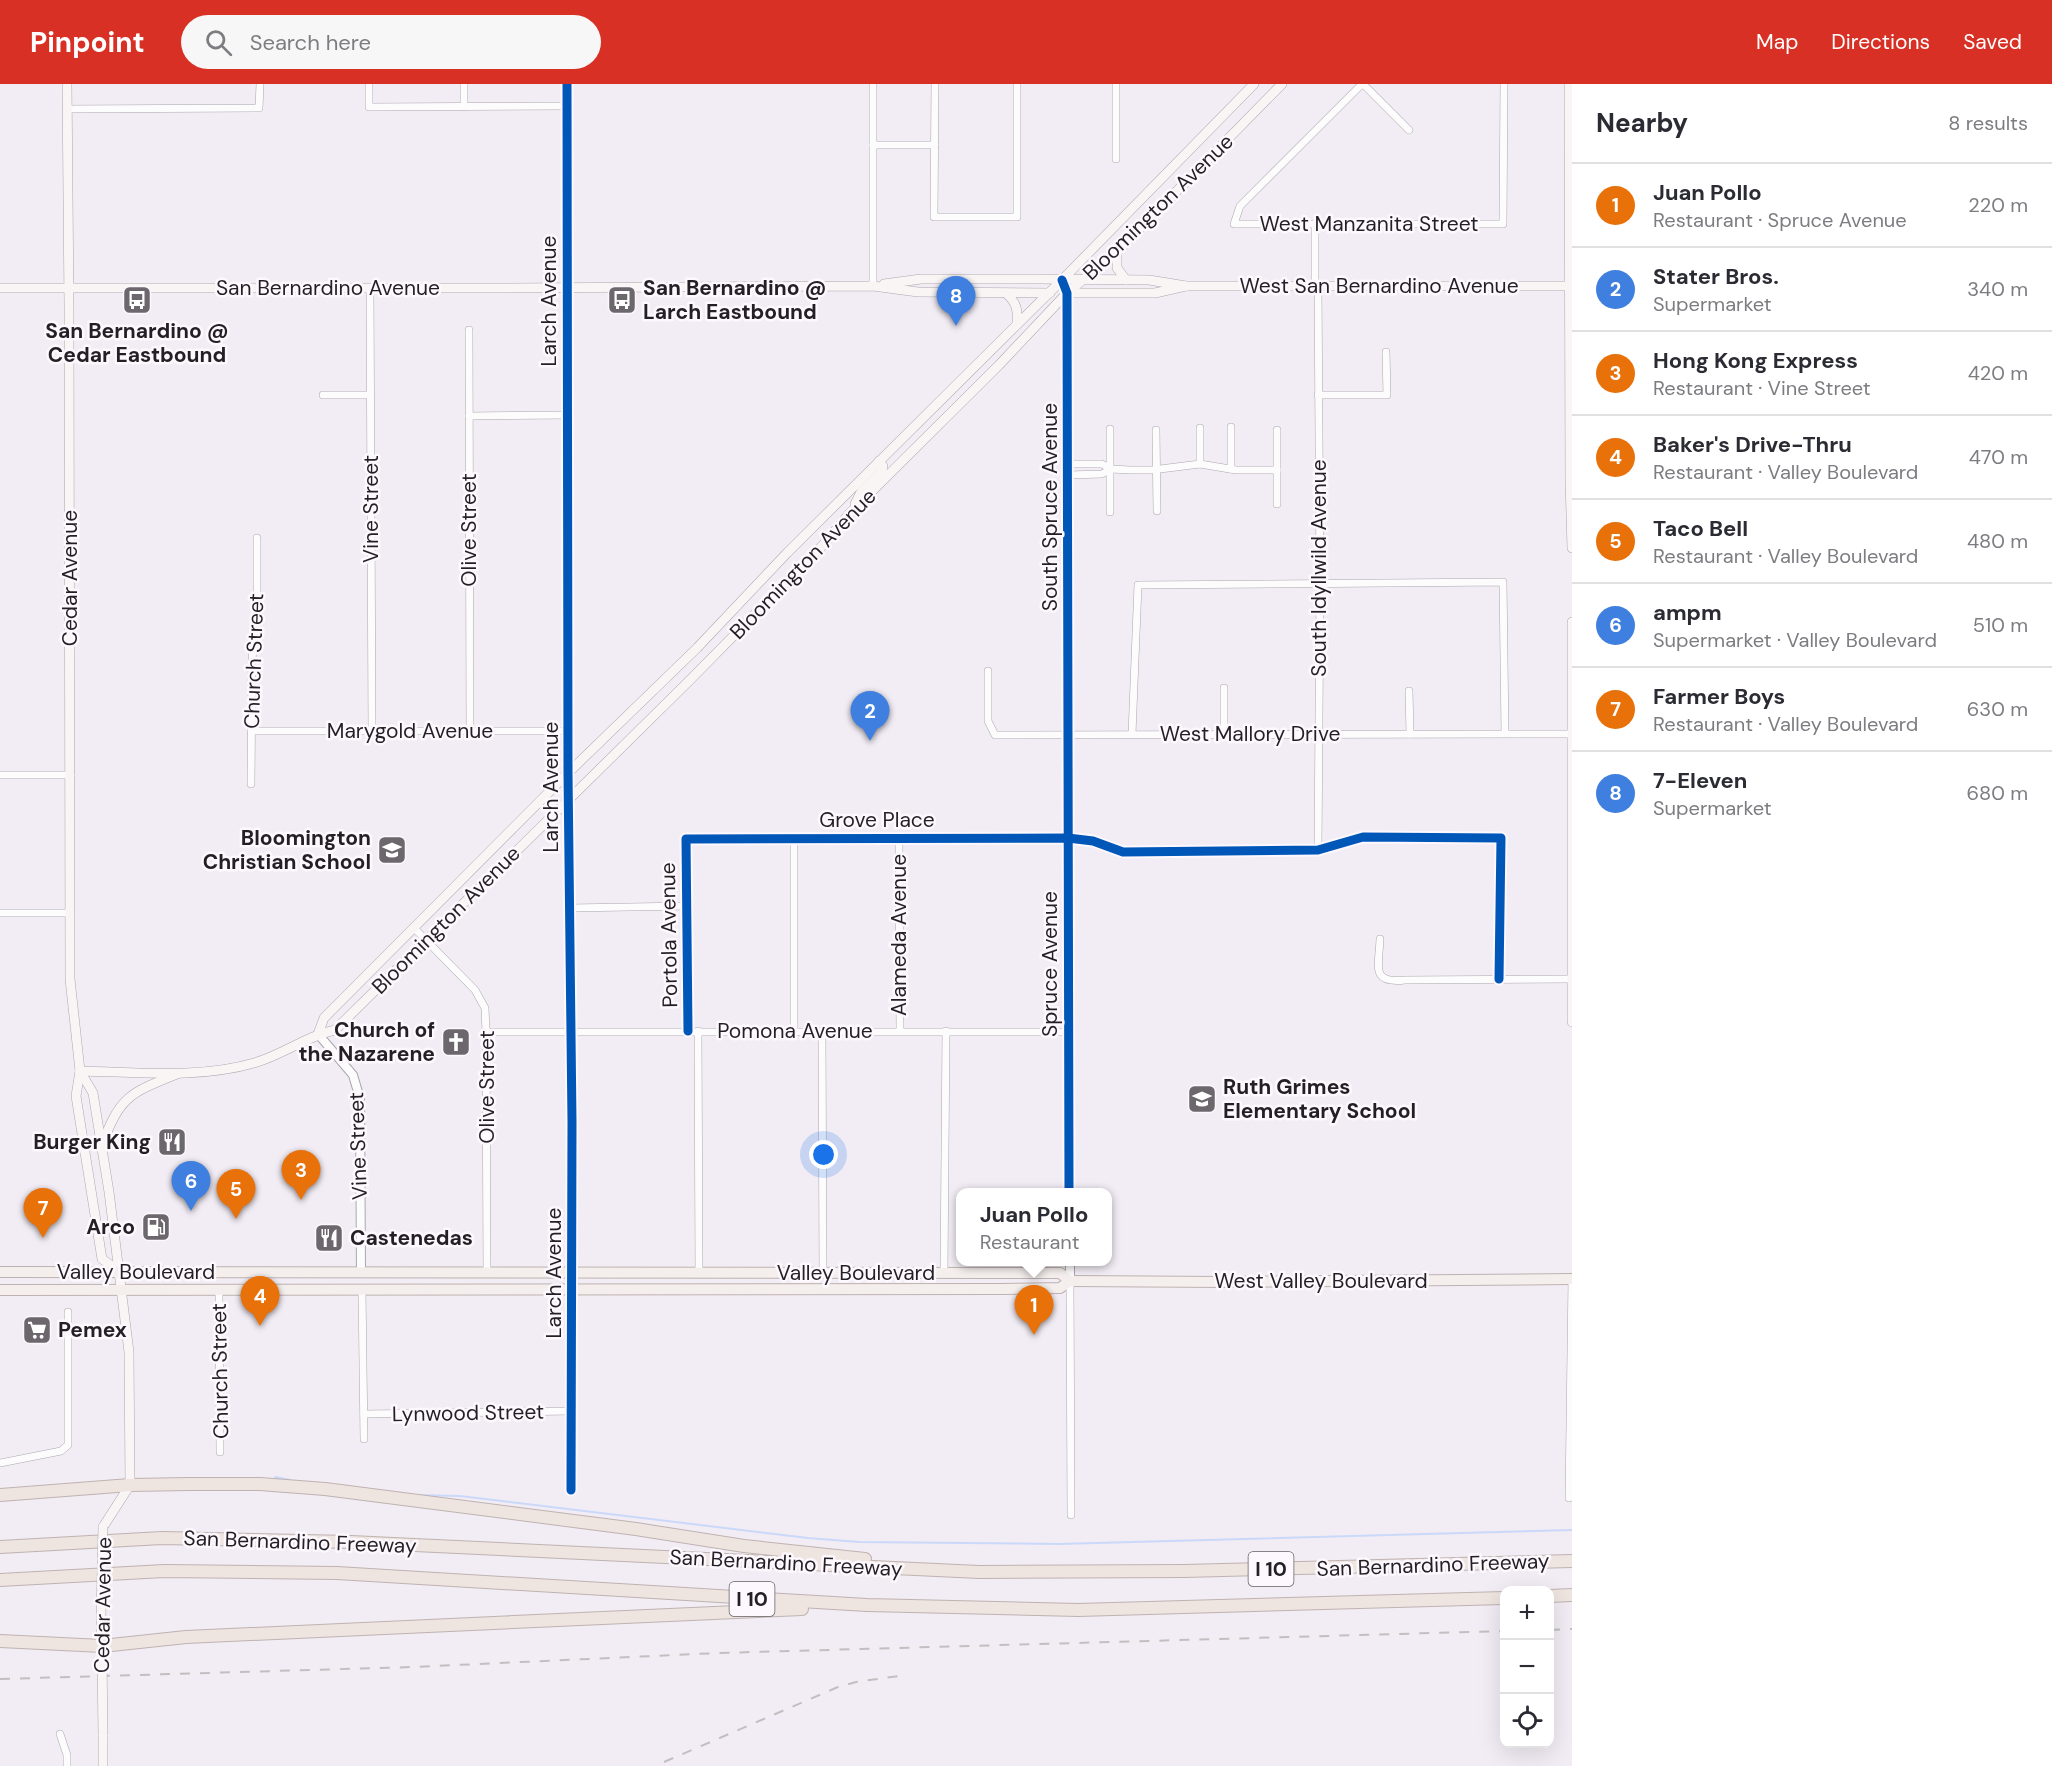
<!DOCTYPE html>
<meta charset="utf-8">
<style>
:root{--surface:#fff;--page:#f7f7f7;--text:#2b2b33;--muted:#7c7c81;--line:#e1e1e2;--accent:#d93025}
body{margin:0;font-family:"DM Sans",sans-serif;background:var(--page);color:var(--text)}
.controls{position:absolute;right:18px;bottom:18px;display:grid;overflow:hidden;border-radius:12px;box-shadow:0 6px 24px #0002}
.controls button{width:54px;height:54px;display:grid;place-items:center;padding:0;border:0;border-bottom:2px solid var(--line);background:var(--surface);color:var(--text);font:30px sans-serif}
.you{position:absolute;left:824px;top:1071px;width:21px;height:21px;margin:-15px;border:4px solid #fff;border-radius:50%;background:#1a73e8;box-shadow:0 0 0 9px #1a73e833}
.badge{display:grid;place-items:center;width:39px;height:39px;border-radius:50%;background:var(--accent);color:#fff;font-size:20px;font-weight:700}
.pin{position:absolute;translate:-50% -50px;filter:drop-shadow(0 2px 3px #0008)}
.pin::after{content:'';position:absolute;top:32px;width:21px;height:18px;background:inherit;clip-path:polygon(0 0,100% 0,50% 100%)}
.popup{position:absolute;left:956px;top:1104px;width:156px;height:78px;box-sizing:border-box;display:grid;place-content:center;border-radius:12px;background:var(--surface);filter:drop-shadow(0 2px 4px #0005);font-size:20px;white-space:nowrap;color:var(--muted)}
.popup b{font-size:22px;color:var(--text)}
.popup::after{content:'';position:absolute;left:50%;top:100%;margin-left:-12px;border:12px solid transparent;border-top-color:var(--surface)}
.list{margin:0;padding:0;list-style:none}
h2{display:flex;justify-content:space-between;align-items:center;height:78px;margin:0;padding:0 24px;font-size:26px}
h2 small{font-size:20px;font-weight:400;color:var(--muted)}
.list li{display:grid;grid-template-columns:39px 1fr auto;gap:18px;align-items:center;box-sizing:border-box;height:84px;padding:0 24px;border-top:2px solid var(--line)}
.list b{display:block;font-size:22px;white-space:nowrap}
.list p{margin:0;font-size:20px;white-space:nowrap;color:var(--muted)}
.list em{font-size:20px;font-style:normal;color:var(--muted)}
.icon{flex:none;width:33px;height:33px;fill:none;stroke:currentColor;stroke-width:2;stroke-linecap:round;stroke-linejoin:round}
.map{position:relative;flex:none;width:1572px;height:1682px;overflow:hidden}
header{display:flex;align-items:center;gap:36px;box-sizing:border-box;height:84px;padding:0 30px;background:var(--accent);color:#fff}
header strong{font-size:28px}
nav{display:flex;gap:33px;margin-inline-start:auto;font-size:21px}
.search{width:420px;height:54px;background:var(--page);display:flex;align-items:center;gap:15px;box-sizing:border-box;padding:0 21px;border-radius:33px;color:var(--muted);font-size:22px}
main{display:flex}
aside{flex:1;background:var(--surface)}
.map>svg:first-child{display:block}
</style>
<header>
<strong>Pinpoint</strong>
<div class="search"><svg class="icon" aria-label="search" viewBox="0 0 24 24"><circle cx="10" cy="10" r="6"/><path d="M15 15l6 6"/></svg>Search here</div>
<nav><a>Map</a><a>Directions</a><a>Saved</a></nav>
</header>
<main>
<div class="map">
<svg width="1572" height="1682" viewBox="0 0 1572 1682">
<rect width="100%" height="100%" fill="#f2ecf4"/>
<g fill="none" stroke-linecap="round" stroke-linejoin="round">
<g stroke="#cad9fa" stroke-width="2">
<path d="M275 1393 290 1396"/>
<path d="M411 1411 460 1412 808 1454 859 1458 1059 1460 1572 1446"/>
</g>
<g stroke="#aca7ae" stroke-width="8">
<g id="minor">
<path d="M369 0V23L567 22"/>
<path d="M567 0 568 689 572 1038 571 1406"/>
<path d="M935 0 934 133H1017V0"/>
<path d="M1116 0V75"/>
<path d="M1362 0 1240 122 1234 140H1503L1504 0"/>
<path d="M1363 0 1409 46"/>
<path d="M464 23V0"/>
<path d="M67 25 259 24 260 0"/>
<path d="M873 61H935"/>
<path d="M873 202V0"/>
<path d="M1315 202V141"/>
<path d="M1318 202 1320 500 1318 766"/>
<path d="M370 204 372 647"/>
<path d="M469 246 470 647"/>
<path d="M323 311H370"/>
<path d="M1318 311H1387L1386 268"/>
<path d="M469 332 568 331"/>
<path d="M1231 343V385"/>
<path d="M1200 344V380"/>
<path d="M1110 345V428"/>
<path d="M1156 346 1157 427"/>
<path d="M1277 346V420"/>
<path d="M1068 380H1102L1111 385 1130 386H1152L1200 380 1236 386H1277"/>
<path d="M1068 391 1102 390 1111 385"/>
<path d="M988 587V637L995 651 1572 650"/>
<path d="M1224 604V650"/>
<path d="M1409 607 1410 650"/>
<path d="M251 647H569"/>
<path d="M1132 650 1138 501 1503 498 1505 649"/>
<path d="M0 691H71"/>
<path d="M251 700 252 575 257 527V454"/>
<path d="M899 754 900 947"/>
<path d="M794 755V947"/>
<path d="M570 824 688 822"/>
<path d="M0 829H70"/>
<path d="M415 845 475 906 485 924 486 948 487 1189"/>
<path d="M1380 855C1379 882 1370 900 1405 896L1572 895"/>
<path d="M688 947 686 755 1068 754 1093 757 1123 768 1318 766 1363 753 1501 754 1499 895"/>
<path d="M698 947 699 1189"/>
<path d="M822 947 823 1188"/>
<path d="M486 948H1067"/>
<path d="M944 1189 946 947"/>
<path d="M1070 1197 1071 1431"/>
<path d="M219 1206 220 1368"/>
<path d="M362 1206 364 1355"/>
<path d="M364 1330 571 1327"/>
<path d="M0 1379 61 1367 68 1361V1228"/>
<path d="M1569 1414 1572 1195"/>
<path d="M60 1650 67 1671V1682"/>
</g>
</g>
<g stroke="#aca7ae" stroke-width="10">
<g id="tertiary">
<path d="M1062 196 1067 209C1069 509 1066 809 1069 1108"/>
<path d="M318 950 353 991 360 1015 361 1188"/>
<path d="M1070 1178V1197"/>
</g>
</g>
<g stroke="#aca7ae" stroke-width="10">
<g id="secondary">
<path d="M67 0 69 222 70 895 80 987 76 1012 102 1175 120 1188"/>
<path d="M1569 0 1570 396 1572 464"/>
<path d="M1117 168V184L1126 196"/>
<path d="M884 200 921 195H1041L1149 196 1186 202H1572"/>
<path d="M0 204H489L873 202 918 208 1050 209"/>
<path d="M1006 209C1017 219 1018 226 1017 240"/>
<path d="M1067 209H1155L1186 202"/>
<path d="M855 420 861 408 882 387 883 382 879 377"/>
<path d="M1572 538V938"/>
<path d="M318 950 324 934 568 689 697 564 787 469 1062 196 1254 0"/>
<path d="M80 987C138 988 199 995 254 979 283 971 306 952 335 946L690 596 824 460 850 429 999 281 1067 209 1117 168 1282 0"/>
<path d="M80 987 93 1009 109 1108 129 1268 130 1401 103 1443"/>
<path d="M102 1061C120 1012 130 1009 177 990"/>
<path d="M101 1533 102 1566"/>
<path d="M103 1682V1651"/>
</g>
</g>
<g stroke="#beb3b1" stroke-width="12">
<g id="primary">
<path d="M0 1188 1060 1189 1070 1197"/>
<path d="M1070 1197 1222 1198 1572 1195"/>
<path d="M0 1206 1002 1205 1060 1204 1070 1197"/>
</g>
</g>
<g stroke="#beb3b1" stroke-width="14">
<g id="motorway">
<path d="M0 1411 130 1401 189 1400H260L325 1405 636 1445 744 1462 865 1475"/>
<path d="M0 1463 162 1454 351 1458 979 1488 1184 1487 1572 1477"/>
<path d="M0 1496 164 1487 337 1489 867 1521 1078 1526 1504 1514"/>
<path d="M1550 1512 1572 1511"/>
<path d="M0 1557 102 1562 186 1553 802 1525"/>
</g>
</g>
<use href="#minor" stroke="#fdfcfd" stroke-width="7"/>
<use href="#tertiary" stroke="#fdfcfd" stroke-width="8"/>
<use href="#secondary" stroke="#f9f5f5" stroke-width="9"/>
<use href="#primary" stroke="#f4eeec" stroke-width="10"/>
<use href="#motorway" stroke="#eee4e0" stroke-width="12"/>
<g stroke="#c1c0c1" stroke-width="2" stroke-dasharray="10 10" stroke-linecap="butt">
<path d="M1550 1546 1572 1545"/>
<path d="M0 1595 413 1583 718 1569 1504 1547"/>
<path d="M664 1678 838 1603 856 1598 906 1591"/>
</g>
<g stroke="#aca7ae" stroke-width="10" stroke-linecap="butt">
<g id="secondary-bridge">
<path d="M101 1533 103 1443"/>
<path d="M102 1573 103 1651"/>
</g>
</g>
<use href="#secondary-bridge" stroke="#f9f5f5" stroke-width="9"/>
<g stroke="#fdf8fe" stroke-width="13">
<g id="cycleway">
<path d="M567 0 568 689 572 1038 571 1406"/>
<path d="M1062 196 1067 209C1069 509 1066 809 1069 1108"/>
<path d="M688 947 686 755 1068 754 1093 757 1123 768 1318 766 1363 753 1501 754 1499 895"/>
</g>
</g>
<use href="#cycleway" stroke="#0057b8" stroke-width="9"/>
</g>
<defs>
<g id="bus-square" transform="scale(1.5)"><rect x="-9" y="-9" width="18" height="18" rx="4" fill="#6b676d" stroke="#fdf8fe"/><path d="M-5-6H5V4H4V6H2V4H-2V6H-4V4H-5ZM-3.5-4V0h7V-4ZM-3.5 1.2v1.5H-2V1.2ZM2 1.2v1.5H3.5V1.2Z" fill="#fff"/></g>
<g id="school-square" transform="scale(1.5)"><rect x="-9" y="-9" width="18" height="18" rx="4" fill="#6b676d" stroke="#fdf8fe"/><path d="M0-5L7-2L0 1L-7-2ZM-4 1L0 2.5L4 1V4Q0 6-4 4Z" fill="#fff"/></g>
<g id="church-square" transform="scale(1.5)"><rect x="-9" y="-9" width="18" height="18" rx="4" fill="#6b676d" stroke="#fdf8fe"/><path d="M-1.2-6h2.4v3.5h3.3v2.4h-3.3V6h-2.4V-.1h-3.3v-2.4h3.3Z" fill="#fff"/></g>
<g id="restaurant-square" transform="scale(1.5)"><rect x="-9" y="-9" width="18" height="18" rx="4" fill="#6b676d" stroke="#fdf8fe"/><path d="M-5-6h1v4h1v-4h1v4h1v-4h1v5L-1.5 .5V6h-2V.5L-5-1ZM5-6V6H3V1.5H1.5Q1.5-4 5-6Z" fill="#fff"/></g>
<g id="fuel-square" transform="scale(1.5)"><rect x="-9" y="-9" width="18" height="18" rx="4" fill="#6b676d" stroke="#fdf8fe"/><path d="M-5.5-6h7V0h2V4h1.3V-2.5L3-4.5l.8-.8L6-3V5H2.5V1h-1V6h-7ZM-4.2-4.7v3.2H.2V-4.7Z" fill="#fff"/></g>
<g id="supermarket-square" transform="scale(1.5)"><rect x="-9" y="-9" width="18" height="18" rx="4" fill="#6b676d" stroke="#fdf8fe"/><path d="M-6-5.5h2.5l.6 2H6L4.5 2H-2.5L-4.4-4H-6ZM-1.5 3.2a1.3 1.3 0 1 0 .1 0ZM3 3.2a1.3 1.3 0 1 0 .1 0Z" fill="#fff"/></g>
</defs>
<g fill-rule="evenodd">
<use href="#bus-square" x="137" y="216"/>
<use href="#bus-square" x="622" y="216"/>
<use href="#school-square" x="392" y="766"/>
<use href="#church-square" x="456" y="958"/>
<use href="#school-square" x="1202" y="1015"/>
<use href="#restaurant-square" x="172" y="1058"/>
<use href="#fuel-square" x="156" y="1143"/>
<use href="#restaurant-square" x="329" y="1154"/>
<use href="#supermarket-square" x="37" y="1246"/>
</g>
<g text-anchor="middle" stroke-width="5" stroke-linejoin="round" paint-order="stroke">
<g fill="#fdf8fe" stroke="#646065" stroke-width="1.5">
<rect x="1248.5" y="1468" width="45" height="34" rx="4.5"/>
<rect x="729.5" y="1498" width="45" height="34" rx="4.5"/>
</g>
<g font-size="20" font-weight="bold" fill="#231f24">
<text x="1271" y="1492">I 10</text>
<text x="752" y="1522">I 10</text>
</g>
<g font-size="21" fill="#231f24" stroke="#fdf8fe">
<text transform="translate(1158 123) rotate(-44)" y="7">Bloomington Avenue</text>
<text x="1369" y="147">West Manzanita Street</text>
<text x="1379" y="209">West San Bernardino Avenue</text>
<text x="328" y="211">San Bernardino Avenue</text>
<text transform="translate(549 217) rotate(-90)" y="7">Larch Avenue</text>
<text transform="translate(1050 423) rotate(-90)" y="7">South Spruce Avenue</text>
<text transform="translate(371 425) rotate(-90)" y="7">Vine Street</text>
<text transform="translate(469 446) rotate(-90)" y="7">Olive Street</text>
<text transform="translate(803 480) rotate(-46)" y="7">Bloomington Avenue</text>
<text transform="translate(1319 484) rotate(-90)" y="7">South Idyllwild Avenue</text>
<text transform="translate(70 494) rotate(-90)" y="7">Cedar Avenue</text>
<text transform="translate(254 577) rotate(-88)" y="7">Church Street</text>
<text x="410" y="654">Marygold Avenue</text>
<text x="1250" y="657">West Mallory Drive</text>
<text transform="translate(551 703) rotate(-90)" y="7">Larch Avenue</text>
<text x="877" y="743">Grove Place</text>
<text transform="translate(446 836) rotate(-45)" y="7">Bloomington Avenue</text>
<text transform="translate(669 851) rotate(-91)" y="7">Portola Avenue</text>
<text transform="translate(899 851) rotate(-90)" y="7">Alameda Avenue</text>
<text transform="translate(1050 880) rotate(-90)" y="7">Spruce Avenue</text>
<text x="795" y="954">Pomona Avenue</text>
<text transform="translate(487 1003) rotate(-90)" y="7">Olive Street</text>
<text transform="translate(358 1062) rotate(-92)" y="7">Vine Street</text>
<text x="136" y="1195">Valley Boulevard</text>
<text transform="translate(554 1189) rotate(-90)" y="7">Larch Avenue</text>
<text x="856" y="1196">Valley Boulevard</text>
<text x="1321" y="1204">West Valley Boulevard</text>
<text transform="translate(220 1287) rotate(-91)" y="7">Church Street</text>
<text transform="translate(468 1329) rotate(-1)" y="7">Lynwood Street</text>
<text transform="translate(300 1458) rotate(2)" y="7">San Bernardino Freeway</text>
<text transform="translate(786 1479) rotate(3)" y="7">San Bernardino Freeway</text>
<text transform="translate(1433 1481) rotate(-2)" y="7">San Bernardino Freeway</text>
<text transform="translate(103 1521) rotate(-89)" y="7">Cedar Avenue</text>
</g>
<g font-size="21" font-weight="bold" fill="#231f24" stroke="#fdf8fe" text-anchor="start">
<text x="643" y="211">San Bernardino @<tspan x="643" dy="24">Larch Eastbound</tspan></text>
<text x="137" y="254" text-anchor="middle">San Bernardino @<tspan x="137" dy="24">Cedar Eastbound</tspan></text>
<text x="371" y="761" text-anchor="end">Bloomington<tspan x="371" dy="24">Christian School</tspan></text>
<text x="435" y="953" text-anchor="end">Church of<tspan x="435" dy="24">the Nazarene</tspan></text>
<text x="1223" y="1010">Ruth Grimes<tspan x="1223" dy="24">Elementary School</tspan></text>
<text x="151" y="1065" text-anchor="end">Burger King</text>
<text x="135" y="1150" text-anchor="end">Arco</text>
<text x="350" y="1161">Castenedas</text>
<text x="58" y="1253">Pemex</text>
</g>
</g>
</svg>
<div class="controls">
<button>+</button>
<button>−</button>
<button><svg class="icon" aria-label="locate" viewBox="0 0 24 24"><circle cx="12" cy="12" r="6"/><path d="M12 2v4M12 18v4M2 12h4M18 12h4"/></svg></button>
</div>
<div class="you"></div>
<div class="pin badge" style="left:1034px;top:1251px;background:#e8710a">1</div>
<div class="popup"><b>Juan Pollo</b>Restaurant</div>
<div class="pin badge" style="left:870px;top:657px;background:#3f7fe0">2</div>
<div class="pin badge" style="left:301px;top:1116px;background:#e8710a">3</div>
<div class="pin badge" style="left:260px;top:1242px;background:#e8710a">4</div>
<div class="pin badge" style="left:236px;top:1135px;background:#e8710a">5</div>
<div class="pin badge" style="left:191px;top:1127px;background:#3f7fe0">6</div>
<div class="pin badge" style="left:43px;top:1154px;background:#e8710a">7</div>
<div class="pin badge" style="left:956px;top:242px;background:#3f7fe0">8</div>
</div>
<aside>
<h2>Nearby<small>8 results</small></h2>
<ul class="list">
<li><span class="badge" style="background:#e8710a">1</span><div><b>Juan Pollo</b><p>Restaurant · Spruce Avenue</p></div><em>220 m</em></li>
<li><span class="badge" style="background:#3f7fe0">2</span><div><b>Stater Bros.</b><p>Supermarket</p></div><em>340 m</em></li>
<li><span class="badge" style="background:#e8710a">3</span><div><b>Hong Kong Express</b><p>Restaurant · Vine Street</p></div><em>420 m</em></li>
<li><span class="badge" style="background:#e8710a">4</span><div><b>Baker's Drive-Thru</b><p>Restaurant · Valley Boulevard</p></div><em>470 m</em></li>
<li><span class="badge" style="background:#e8710a">5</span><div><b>Taco Bell</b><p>Restaurant · Valley Boulevard</p></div><em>480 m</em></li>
<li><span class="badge" style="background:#3f7fe0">6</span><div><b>ampm</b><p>Supermarket · Valley Boulevard</p></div><em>510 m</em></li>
<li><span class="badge" style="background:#e8710a">7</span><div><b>Farmer Boys</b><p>Restaurant · Valley Boulevard</p></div><em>630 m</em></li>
<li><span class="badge" style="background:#3f7fe0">8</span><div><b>7-Eleven</b><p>Supermarket</p></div><em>680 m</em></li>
</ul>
</aside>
</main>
